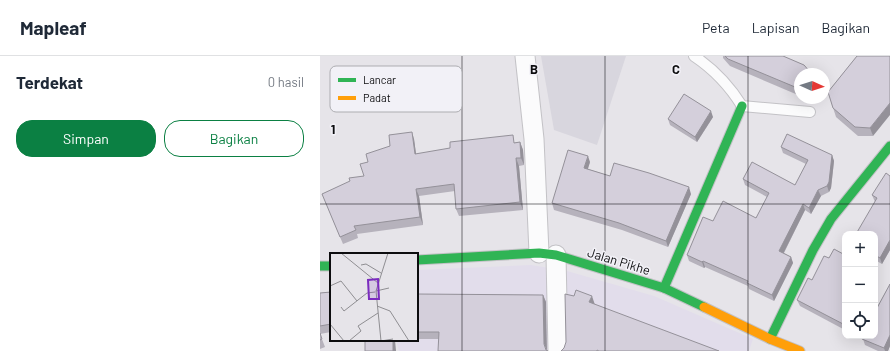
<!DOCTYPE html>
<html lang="id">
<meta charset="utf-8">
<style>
:root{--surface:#fff;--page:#f2f2f3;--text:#1f2937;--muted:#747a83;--line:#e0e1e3;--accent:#0b8043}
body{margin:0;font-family:Barlow,sans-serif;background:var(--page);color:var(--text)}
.controls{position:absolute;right:12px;bottom:12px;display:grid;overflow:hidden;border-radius:8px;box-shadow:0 4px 16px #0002}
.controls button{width:36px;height:36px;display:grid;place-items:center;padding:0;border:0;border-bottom:1px solid var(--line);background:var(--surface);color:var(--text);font:20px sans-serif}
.compass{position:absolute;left:474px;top:12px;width:36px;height:36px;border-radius:50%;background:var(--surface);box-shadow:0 4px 16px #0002;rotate:93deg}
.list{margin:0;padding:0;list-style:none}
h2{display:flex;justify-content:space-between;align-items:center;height:52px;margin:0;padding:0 16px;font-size:17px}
h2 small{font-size:13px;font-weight:400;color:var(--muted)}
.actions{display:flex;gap:8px;padding:12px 16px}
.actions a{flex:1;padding:9px 0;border:1px solid var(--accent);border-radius:16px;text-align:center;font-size:14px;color:var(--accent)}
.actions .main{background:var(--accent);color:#fff}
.icon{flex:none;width:22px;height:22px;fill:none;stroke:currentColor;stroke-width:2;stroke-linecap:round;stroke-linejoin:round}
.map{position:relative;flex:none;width:570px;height:295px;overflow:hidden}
header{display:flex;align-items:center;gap:24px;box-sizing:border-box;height:56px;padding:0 20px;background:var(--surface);border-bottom:1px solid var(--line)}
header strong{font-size:19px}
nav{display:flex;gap:22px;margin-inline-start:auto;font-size:14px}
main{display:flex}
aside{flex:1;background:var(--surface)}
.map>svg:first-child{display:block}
</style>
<header>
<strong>Mapleaf</strong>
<nav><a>Peta</a><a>Lapisan</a><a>Bagikan</a></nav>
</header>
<main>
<aside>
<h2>Terdekat<small>0 hasil</small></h2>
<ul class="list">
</ul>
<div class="actions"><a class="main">Simpan</a><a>Bagikan</a></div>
</aside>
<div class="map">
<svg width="570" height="295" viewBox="0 0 570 295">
<rect width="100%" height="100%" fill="#e6e4e9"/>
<path fill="#e2ddeb" d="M211 209 247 215 334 240 433 283 429 295H79L76 284H97V214Z"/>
<path fill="#d8d6de" d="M221 0H306L277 89 234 74Z"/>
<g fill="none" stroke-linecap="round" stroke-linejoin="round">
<g stroke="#c3c2c6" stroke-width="12">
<path id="lane" d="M374 0C395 14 409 29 422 50L490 56"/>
</g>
<g stroke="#c3c2c6" stroke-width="21">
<g id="street">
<path d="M205 0 214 83 219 197"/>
<path d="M236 199 238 295"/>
</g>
</g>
<g stroke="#c3c2c6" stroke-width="11">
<g id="fast">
<path d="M97 204 219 197 236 199 344 232 384 251"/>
<path d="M0 210H11"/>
<path d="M344 232 422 50"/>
<path d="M450 283 493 194 511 163 570 90"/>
</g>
</g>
<g stroke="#c3c2c6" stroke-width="11">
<path id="slow" d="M384 251 450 283 480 295"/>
</g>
<use href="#lane" stroke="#fbfbfc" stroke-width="10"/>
<use href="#street" stroke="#fbfbfc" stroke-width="19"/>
<use href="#fast" stroke="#30b455" stroke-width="9"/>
<use href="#slow" stroke="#ff9f0a" stroke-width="9"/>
</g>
<g fill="#b6b2bc">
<path d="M403 0H463L491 17 492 18H480V39H478L410 10 403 2Z"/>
<path d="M537 0 553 80H538L516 61 508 36Z"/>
<path d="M72 14 78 31 68 35 70 39 42 53 29 30 28 26 48 24Z"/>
<path d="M393 61 377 86 350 69 348 63Z"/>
<path d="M94 83 96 98 200 86 203 94 204 109 199 110 203 154 139 160 136 153 135 135 99 140 103 169 37 178 38 182 23 188 2 138 44 120 48 106 70 90Z"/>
<path d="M461 91 512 99 514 105 511 132 509 136 501 140 491 158 485 154 464 197 471 201 473 207 454 245 429 233 428 230 385 211 384 212 369 205 367 199 393 165 436 162 447 141 425 129 423 123 475 129 486 108 463 97Z"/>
<path d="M270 106 268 113 290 120 371 138 348 191 302 174 234 154 232 147Z"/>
<path d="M570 120V194L562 208 555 204V146L552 139Z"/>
<path d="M525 198V274L480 250 477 244 509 202Z"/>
<path d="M570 228V290L568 295H558L545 289 543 283 537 280H555L557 252Z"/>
<path d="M11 236V276L0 278 5 291 0 293V237Z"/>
<path d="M97 238 223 239 226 246 118 283H97Z"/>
</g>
<g fill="#949199">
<path d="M570 47V59L553 80 550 72Z"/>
<path d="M391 55 393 61 377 86 375 81Z"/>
<path d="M92 76 94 83 97 105 95 98Z"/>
<path d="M200 86 203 94 204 109 201 102Z"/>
<path d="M512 99 514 105 511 132 509 136 507 130Z"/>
<path d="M268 100 270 106 266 118 264 112Z"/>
<path d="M196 102 199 110 203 154 200 146Z"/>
<path d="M369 131 371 138 348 191 346 185Z"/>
<path d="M96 133 99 140 103 169 100 161Z"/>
<path d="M498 134 501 140 491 158 489 152Z"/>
<path d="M483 148 485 154 461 202 459 195Z"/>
<path d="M570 184V194L562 208 560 202Z"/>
<path d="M471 201 473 207 454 245 452 239Z"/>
<path d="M383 205 385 211 384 212 382 206Z"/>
<path d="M223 239 226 246 227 295 224 288Z"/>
<path d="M272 240 275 249 269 246Z"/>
<path d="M570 279V290L568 295H565L564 292Z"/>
<path d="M73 284H75L76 295H73Z"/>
</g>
<g fill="#d4cfdb" stroke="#949199">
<path d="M405 0H463L484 9 491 17V18H480V31H475L408 3Z"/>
<path d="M537 0H570V47L550 72 535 71 513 52 508 36Z"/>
<path d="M364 38 391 55 375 81 348 63Z"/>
<path d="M92 76 95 98 130 92V86L193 79 194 87 200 86 201 102H196L200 146 136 153 134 128 96 133 100 161 34 170 36 174 20 181 2 138 30 125 29 122 44 120 40 108 48 106 46 98 70 90 69 79Z"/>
<path d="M467 78 512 99 509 126 507 130 498 134 489 152 483 148 459 195 471 201 452 239 427 227 428 225 383 205 382 206 367 199 383 161 393 165 403 145 436 162 449 137 423 123 432 106 475 129 488 104 461 91Z"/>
<path d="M248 94 268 100 264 112 290 120 294 107 329 117 369 131 346 185 299 167 232 147Z"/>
<path d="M566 117 570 120V184L560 202 555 199V178H536L557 142 552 139Z"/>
<path d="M514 193 525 199V198V269L477 244 488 222 492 224 504 200 509 202Z"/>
<path d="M570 228V279L564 292 542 283 544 280H555V251L557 252Z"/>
<path d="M256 234 272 240 269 246 399 295H279L277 294V295H241L244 292 246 286 245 238 254 240Z"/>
<path d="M11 236V268L0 270V237Z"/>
<path d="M97 238 223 239 224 288 226 294 228 295H118L119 276H97Z"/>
<path d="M0 277 2 283 0 284Z"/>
<rect x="45" y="284" width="28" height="11"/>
</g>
<path fill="none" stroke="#0d0d0f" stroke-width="1" stroke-opacity="0.55" d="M142 0V295M285 0V295M428 0V295M0 148H570"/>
<g text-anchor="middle" stroke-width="3" stroke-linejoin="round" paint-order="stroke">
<g font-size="13" fill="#0d0d0f" stroke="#f2f1f7">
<text transform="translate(299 205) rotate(17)" y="5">Jalan Pikhe</text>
</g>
</g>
<g transform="translate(10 197)">
<rect width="88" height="88" fill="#e6e4e9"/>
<path fill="none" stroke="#8f8e92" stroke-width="1" d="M11 0 48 30M31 12 36 11 51 20M0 33 11 28 27 48M46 38 59 35M47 53 60 58 79 88M11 54 14 58 37 40 45 39M0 71 14 88M19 88 31 78 28 73 48 60M51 88 63 86M51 88 46 38 58 0"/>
<path fill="#7b2cbf" fill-opacity="0.15" stroke="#7b2cbf" stroke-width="2" d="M48 26 49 46H39L38 27Z"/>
<rect width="88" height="88" fill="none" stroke="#0d0d0f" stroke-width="2"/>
</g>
<rect x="10" y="10" width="132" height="46" rx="6" fill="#f2f1f7" stroke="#adadb1" stroke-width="1"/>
<rect x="18" y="22" width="18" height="4" fill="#30b455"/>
<rect x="18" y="40" width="18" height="4" fill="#ff9f0a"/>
<g font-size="11" fill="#0d0d0f">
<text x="43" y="28">Lancar</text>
<text x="43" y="46">Padat</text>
</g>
<g font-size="13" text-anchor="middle" font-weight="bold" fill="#0d0d0f" stroke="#f2f1f7" stroke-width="3" stroke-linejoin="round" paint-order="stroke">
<text x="214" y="18">B</text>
<text x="356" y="18">C</text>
<text x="13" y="78">1</text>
</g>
</svg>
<div class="controls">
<button>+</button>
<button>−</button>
<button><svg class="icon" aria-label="locate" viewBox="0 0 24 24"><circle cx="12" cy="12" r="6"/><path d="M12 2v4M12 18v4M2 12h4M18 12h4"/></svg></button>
</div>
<svg class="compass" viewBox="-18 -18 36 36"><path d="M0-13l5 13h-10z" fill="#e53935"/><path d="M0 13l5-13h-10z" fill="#747a83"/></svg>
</div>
</main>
